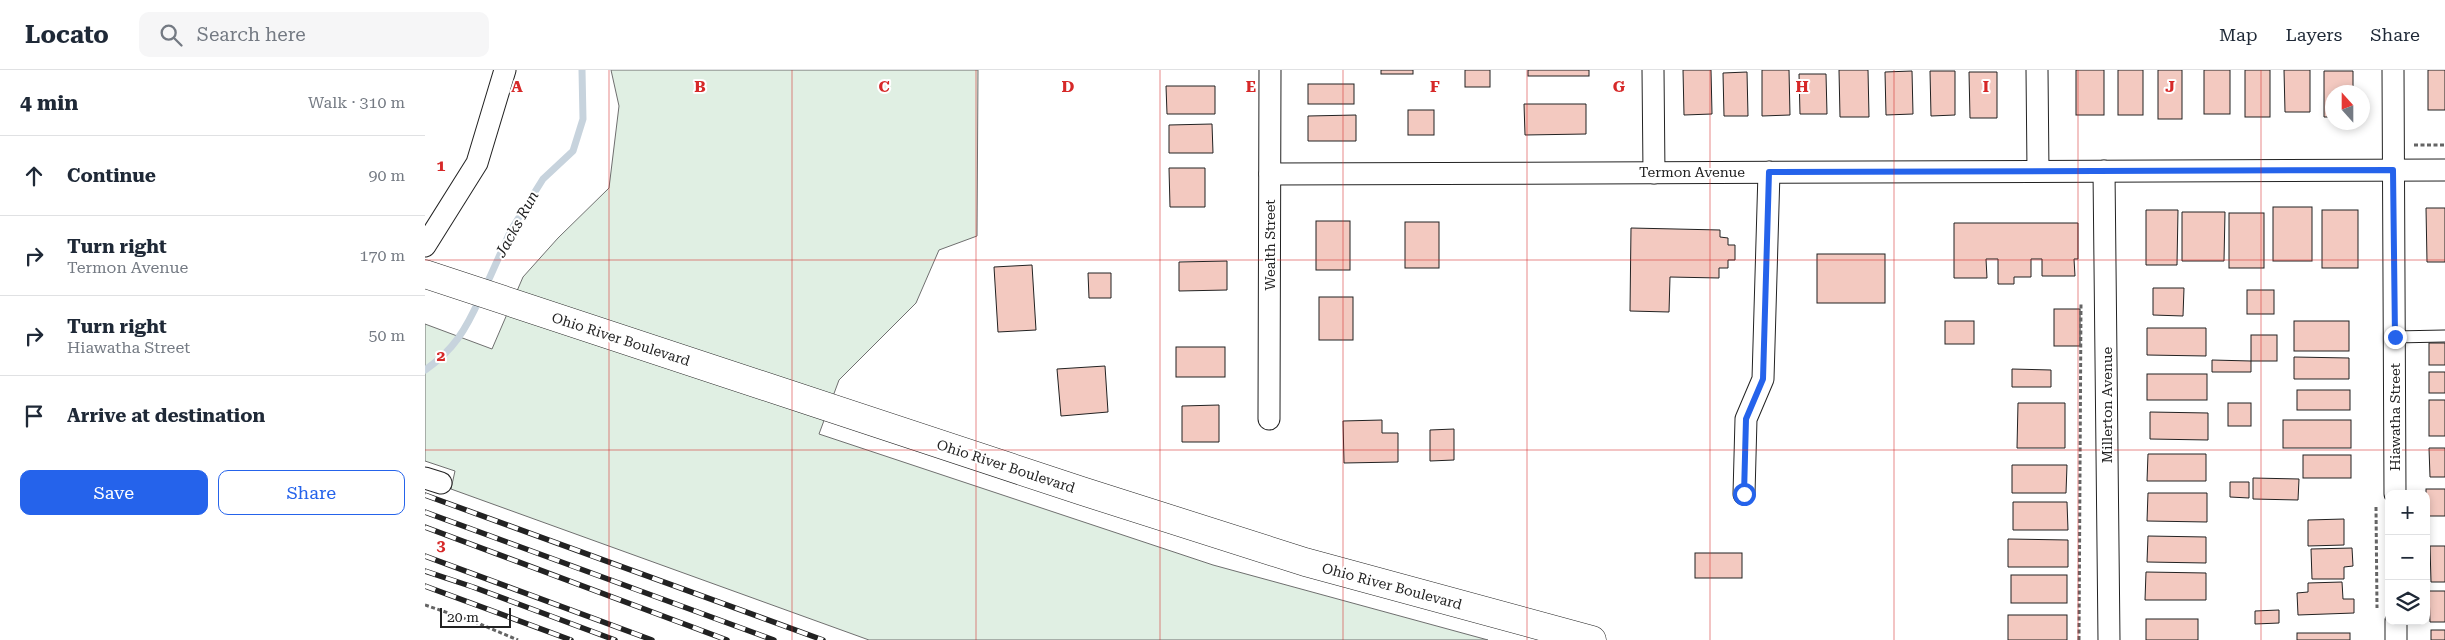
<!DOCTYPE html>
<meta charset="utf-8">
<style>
:root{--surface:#fff;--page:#f6f6f7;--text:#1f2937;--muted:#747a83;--line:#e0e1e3;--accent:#2563eb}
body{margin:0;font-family:"Roboto Serif",serif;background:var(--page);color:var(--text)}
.controls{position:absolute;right:15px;bottom:15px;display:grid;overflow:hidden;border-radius:10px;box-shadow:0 2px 8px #0003}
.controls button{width:45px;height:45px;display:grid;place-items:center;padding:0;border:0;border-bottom:1px solid var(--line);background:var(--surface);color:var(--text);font:25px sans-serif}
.compass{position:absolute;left:1900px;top:15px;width:45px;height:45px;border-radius:50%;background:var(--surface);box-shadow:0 2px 8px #0003;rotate:339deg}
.scale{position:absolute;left:15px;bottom:12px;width:71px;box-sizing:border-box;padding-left:5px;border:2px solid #222;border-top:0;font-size:14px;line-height:18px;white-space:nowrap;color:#222;-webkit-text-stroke:4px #fff;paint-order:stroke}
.stop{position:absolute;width:15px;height:15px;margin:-11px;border:4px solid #2563eb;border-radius:50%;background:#fff}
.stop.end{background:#2563eb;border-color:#fff;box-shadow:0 1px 5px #0008}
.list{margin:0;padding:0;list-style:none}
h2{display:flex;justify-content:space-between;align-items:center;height:65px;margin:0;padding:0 20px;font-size:21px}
h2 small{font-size:16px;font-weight:400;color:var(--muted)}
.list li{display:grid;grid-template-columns:32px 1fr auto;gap:15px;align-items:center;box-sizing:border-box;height:80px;padding:0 20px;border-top:1px solid var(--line)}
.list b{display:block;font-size:19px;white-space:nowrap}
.list p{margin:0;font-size:16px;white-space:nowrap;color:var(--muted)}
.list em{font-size:16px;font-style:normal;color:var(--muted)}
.actions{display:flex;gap:10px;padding:15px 20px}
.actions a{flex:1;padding:11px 0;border:1px solid var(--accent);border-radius:10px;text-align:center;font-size:18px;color:var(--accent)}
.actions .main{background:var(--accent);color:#fff}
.icon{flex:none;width:28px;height:28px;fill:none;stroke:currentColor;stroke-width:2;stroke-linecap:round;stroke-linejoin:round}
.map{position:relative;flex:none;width:2020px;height:570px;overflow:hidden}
header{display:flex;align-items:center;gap:30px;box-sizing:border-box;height:70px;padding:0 25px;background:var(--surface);border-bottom:1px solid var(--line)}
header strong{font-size:24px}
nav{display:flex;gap:28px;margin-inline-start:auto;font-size:18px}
.search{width:350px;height:45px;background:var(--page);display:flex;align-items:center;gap:12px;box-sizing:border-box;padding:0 18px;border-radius:10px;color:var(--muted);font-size:19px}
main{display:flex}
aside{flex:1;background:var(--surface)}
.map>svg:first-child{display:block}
</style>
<header>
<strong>Locato</strong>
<div class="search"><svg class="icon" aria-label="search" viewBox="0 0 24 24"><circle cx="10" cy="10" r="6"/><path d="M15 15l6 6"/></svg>Search here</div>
<nav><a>Map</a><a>Layers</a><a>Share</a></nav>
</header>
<main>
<aside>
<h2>4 min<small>Walk · 310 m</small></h2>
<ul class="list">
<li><svg class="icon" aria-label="ahead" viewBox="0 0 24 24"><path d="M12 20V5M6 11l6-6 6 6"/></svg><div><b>Continue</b></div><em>90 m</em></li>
<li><svg class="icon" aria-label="right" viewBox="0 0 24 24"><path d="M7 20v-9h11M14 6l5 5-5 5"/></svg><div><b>Turn right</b><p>Termon Avenue</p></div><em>170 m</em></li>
<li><svg class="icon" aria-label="right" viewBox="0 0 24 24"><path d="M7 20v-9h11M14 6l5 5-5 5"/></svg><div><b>Turn right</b><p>Hiawatha Street</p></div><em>50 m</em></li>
<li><svg class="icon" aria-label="arrive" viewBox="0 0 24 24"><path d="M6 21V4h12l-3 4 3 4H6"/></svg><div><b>Arrive at destination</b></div></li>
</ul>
<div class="actions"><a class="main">Save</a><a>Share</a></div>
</aside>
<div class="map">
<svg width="2020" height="570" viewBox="0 0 2020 570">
<rect width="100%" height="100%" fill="#fff"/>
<path fill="#e0efe3" stroke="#6f6f6f" d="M186 0H553L552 166 514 180 491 233 414 310 394 364 788 495 1063 570H444L26 419 30 401 0 391V254L67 279 98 207 133 168 184 118 194 36Z"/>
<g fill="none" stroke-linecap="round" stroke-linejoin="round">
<g stroke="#c7d3dd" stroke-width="7">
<path d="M60 218 86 160 118 109 148 81 158 49 157 0"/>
<path d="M0 300C29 280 41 259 55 228"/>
</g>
</g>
<g fill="#f3c9c0" stroke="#222">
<rect x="956" y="0" width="32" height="4"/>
<rect x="1040" y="0" width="25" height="17"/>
<rect x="1103" y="0" width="61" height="6"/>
<path d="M1258 0H1286L1287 44 1259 45Z"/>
<path d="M1337 0H1364L1365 45 1337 46Z"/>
<path d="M1414 0H1443L1444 47H1415Z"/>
<rect x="1651" y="0" width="28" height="45"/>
<rect x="1693" y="0" width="25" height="45"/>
<rect x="1733" y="0" width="24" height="49"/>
<rect x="1779" y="0" width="26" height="44"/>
<rect x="1820" y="0" width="25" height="47"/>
<path d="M1859 0H1885V42H1860Z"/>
<rect x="2003" y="0" width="17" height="40"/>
<path d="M1487 1 1488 44 1461 45 1460 2Z"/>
<path d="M1505 1H1530V45L1506 46Z"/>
<path d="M1899 1H1928V22H1908V47H1899Z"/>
<path d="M1322 2 1323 46H1299L1298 3Z"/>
<path d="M1544 2H1572V48H1545Z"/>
<path d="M1374 4H1401L1402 44H1375Z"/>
<rect x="883" y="14" width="46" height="20"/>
<path d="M741 16H790V44H742Z"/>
<path d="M1099 34H1161V64L1100 65Z"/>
<rect x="983" y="40" width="26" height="25"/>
<path d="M931 45V71H883V46Z"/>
<path d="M787 54 788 83H744V55Z"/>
<path d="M744 98H780V137H745Z"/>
<rect x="1848" y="137" width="39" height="54"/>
<path d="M2001 138H2020V192H2002Z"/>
<path d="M1721 140H1753L1752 195H1721Z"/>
<rect x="1897" y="140" width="36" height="58"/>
<path d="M1757 142H1800L1799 191H1757Z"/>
<rect x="1804" y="143" width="35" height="55"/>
<rect x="891" y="151" width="34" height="49"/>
<rect x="980" y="152" width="34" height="46"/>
<path d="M1529 153H1653V189H1649L1650 206H1617V189H1606V207H1589V214H1573V189H1561L1562 208H1529Z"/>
<path d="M1206 158 1295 160V167L1303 168V175H1310V190H1303V198H1294V208L1245 207 1244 242 1205 241Z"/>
<rect x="1392" y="184" width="68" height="49"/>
<path d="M802 191V220L754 221V192Z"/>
<path d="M607 195 611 260 573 262 569 197Z"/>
<path d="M663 203H686V228H664Z"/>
<path d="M1728 218H1759L1758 246 1728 245Z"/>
<rect x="1822" y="220" width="27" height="24"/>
<rect x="894" y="227" width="34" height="43"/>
<rect x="1629" y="239" width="26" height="37"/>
<rect x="1520" y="251" width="29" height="23"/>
<rect x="1869" y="251" width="55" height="30"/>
<path d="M1722 258H1781V286L1722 285Z"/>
<rect x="1826" y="265" width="26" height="26"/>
<rect x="2004" y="273" width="16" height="22"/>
<rect x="751" y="277" width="49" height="30"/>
<path d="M1869 287 1924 288V309H1869Z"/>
<path d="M1787 290 1826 291V302H1787Z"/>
<path d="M680 296 683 342 636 346 632 299Z"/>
<path d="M1587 299 1626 300V317H1587Z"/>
<rect x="2004" y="302" width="16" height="21"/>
<rect x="1722" y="304" width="60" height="26"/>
<rect x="1872" y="320" width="53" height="20"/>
<rect x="2004" y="330" width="16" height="36"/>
<path d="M1593 333H1640V378H1592Z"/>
<rect x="1803" y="333" width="23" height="23"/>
<path d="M794 335V372H757V336Z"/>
<path d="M1725 342 1783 343V370L1725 369Z"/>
<path d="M957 350V363H973V392L919 393 918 351Z"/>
<rect x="1858" y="350" width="68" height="28"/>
<path d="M1029 359V390L1005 391V360Z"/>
<path d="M2004 378H2020V407H2005Z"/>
<path d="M1723 384H1781V411H1722Z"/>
<rect x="1878" y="385" width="48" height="23"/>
<path d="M1587 395H1642L1641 423H1587Z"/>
<path d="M1828 408 1874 409 1873 430 1828 429Z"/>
<path d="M1805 412H1824V428L1805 427Z"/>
<rect x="2001" y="419" width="19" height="27"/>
<path d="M1723 423H1782V452L1722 451Z"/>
<path d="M1588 432H1642L1643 460H1588Z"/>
<path d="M1919 449V475L1883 476V450Z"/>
<path d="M1723 466 1781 467V493L1722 492Z"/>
<path d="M1583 469 1643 470V497H1583Z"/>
<path d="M2005 476H2020V512H2006Z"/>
<path d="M1927 478 1928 496 1919 497V509H1887L1886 479Z"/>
<rect x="1270" y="483" width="47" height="25"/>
<path d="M1721 502 1781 503V530H1720Z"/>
<rect x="1586" y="505" width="56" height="28"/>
<path d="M1917 512 1918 529H1929V543L1873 545 1872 523 1883 522V513Z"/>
<path d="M2004 521H2020V552H2005Z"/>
<path d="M1854 540V553L1830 554V541Z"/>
<rect x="1583" y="545" width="59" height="25"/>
<rect x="1721" y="549" width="52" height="21"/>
<rect x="2006" y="560" width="14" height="10"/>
<rect x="1872" y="563" width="53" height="7"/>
</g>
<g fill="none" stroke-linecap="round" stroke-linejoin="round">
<g stroke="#222" stroke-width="13">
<path id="lane" d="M1969 267 2020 266"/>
</g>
<g stroke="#222" stroke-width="23">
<g id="street">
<path d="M1228 0 1229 103"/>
<path d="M1612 0 1613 101"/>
<path d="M1968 0 1970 424"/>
<path d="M1679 101 1684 570"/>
<path d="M845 104 2020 100"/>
<path d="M0 176 52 93 80 0"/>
<path d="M844 349 845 0"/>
<path d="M0 408 16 413"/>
<path d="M1319 424 1321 349 1338 309 1344 102"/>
<path d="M1971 551V570"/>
</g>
</g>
<g stroke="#222" stroke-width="29">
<path id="highway" d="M0 204 657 421 880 492 1167 570"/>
</g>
<g stroke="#646464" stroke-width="3" stroke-dasharray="4 2.5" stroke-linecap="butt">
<path d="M1989 75H2020"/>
<path d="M1951 437 1952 538"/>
<path d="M0 535 50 552 93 570"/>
<path d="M1654 570 1656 233"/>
</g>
<use href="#lane" stroke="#fff" stroke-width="11"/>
<use href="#street" stroke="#fff" stroke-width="21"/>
<use href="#highway" stroke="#fff" stroke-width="28"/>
<g stroke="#222" stroke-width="5.5">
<g id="rail">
<path d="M0 425 398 570"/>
<path d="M0 442 349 570"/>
<path d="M0 457 302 570"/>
<path d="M0 486 227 570"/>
<path d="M0 501 48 517 190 570"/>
<path d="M0 516 146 570"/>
</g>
</g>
<use href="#rail" stroke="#fff" stroke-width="4" stroke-dasharray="11" stroke-linecap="butt"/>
</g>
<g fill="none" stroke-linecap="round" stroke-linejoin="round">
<path stroke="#2563eb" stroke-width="6" d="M1319 424 1321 349 1338 309 1344 102 1968 100 1970 267"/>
</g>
<path fill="none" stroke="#d62828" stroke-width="1" stroke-opacity="0.55" d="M184 0V570M367 0V570M551 0V570M735 0V570M918 0V570M1102 0V570M1285 0V570M1469 0V570M1653 0V570M1836 0V570M0 190H2020M0 380H2020"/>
<g text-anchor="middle" stroke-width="4" stroke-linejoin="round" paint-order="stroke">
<g font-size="14" fill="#222" stroke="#fff">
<text x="1267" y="107">Termon Avenue</text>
<text transform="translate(845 175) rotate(-90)" y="5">Wealth Street</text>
<text transform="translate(196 269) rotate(18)" y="5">Ohio River Boulevard</text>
<text transform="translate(1682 335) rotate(-90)" y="5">Millerton Avenue</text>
<text transform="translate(1970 347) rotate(-90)" y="5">Hiawatha Street</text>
<text transform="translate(581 396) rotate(18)" y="5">Ohio River Boulevard</text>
<text transform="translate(967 516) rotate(15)" y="5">Ohio River Boulevard</text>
</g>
<g font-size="15" font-style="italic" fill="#222" stroke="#fff">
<text transform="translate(92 154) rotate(-61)" y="5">Jacks Run</text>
</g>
</g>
<g font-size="16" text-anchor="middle" font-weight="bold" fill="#d62828" stroke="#fff" stroke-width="4" stroke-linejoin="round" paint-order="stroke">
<text x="92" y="22">A</text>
<text x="275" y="22">B</text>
<text x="459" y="22">C</text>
<text x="643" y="22">D</text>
<text x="826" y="22">E</text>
<text x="1010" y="22">F</text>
<text x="1194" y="22">G</text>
<text x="1377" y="22">H</text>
<text x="1561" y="22">I</text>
<text x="1745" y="22">J</text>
<text x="16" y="101">1</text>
<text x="16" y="291">2</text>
<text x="16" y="481">3</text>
</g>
</svg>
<div class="controls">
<button>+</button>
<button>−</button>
<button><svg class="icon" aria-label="layers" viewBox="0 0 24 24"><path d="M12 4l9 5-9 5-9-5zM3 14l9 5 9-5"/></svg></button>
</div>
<svg class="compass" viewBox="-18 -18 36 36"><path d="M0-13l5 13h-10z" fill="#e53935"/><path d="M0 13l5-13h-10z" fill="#747a83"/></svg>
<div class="scale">20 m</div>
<div class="stop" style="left:1319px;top:424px"></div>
<div class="stop end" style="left:1970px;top:267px"></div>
</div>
</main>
